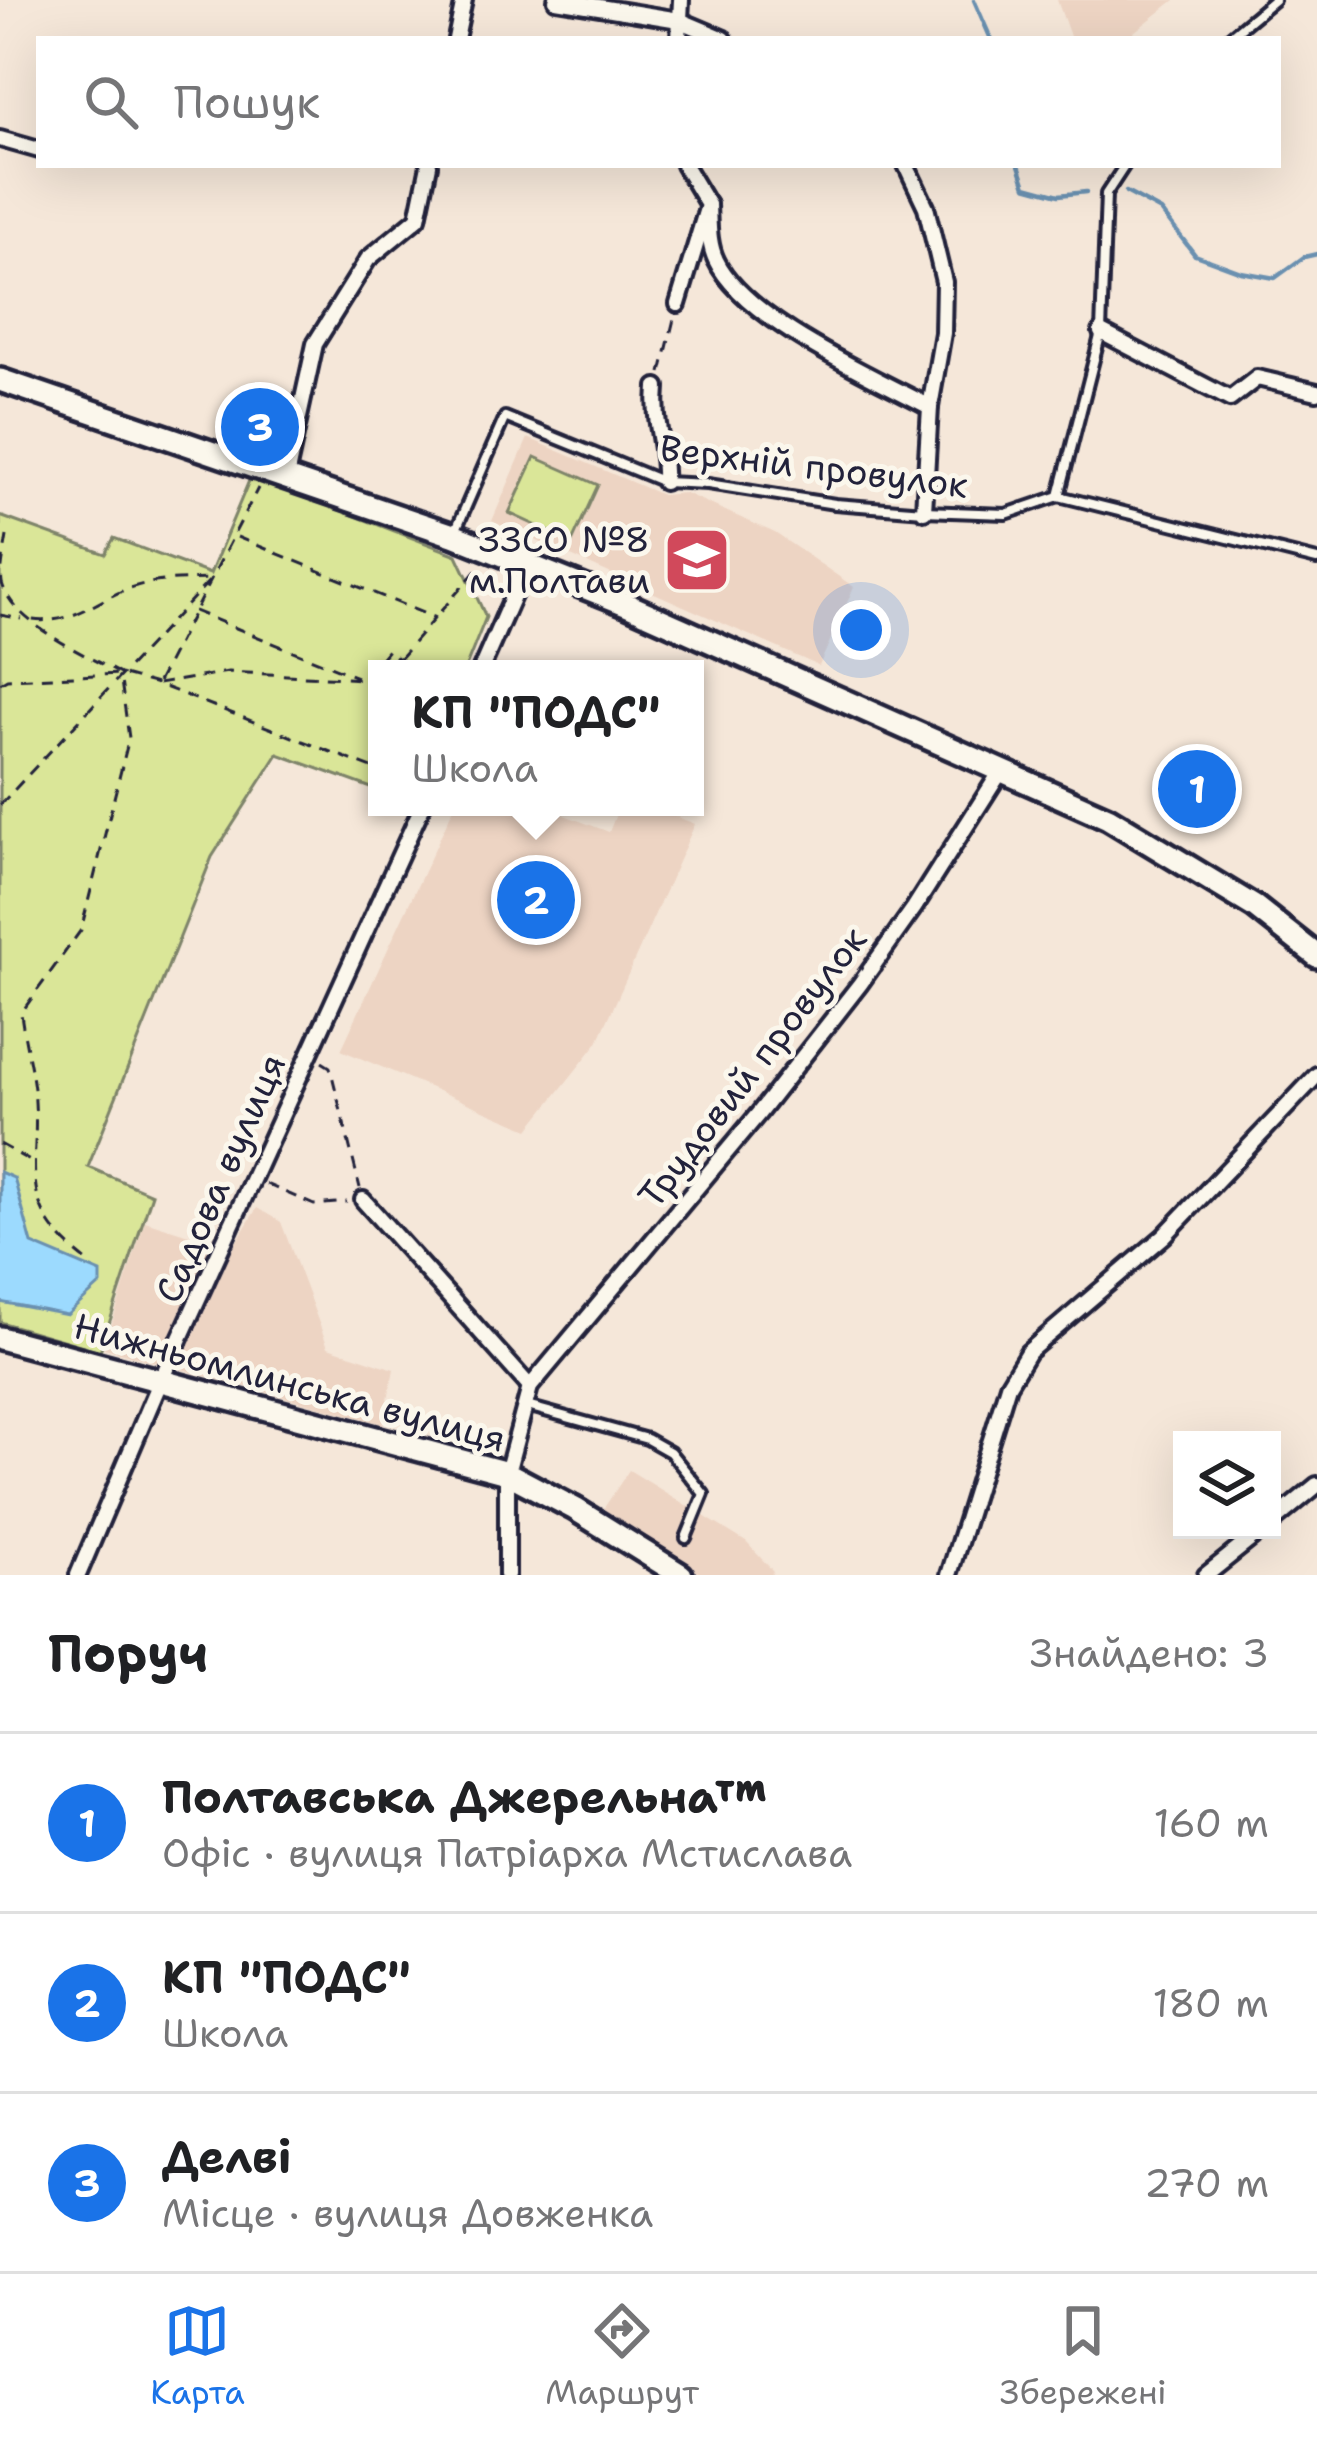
<!DOCTYPE html>
<html lang="uk">
<meta charset="utf-8">
<style>
:root{--surface:#fff;--page:#f2f2f2;--text:#202124;--muted:#757577;--line:#e0e0e0;--accent:#1a73e8}
body{margin:0;font-family:"Shantell Sans",sans-serif;background:var(--page);color:var(--text)}
.controls{position:absolute;right:36px;bottom:36px;display:grid;overflow:hidden;border-radius:0px;box-shadow:0 12px 48px #0002}
.controls button{width:108px;height:108px;display:grid;place-items:center;padding:0;border:0;border-bottom:3px solid var(--line);background:var(--surface);color:var(--text);font:60px sans-serif}
.you{position:absolute;left:861px;top:630px;width:42px;height:42px;margin:-30px;border:9px solid #fff;border-radius:50%;background:#1a73e8;box-shadow:0 0 0 18px #1a73e833}
.badge{display:grid;place-items:center;width:78px;height:78px;border-radius:50%;background:var(--accent);color:#fff;font-size:39px;font-weight:700}
.pin{position:absolute;translate:-50% -50%;border:6px solid #fff;box-shadow:0 3px 12px #0006}
.popup{position:absolute;left:368px;top:660px;width:336px;height:156px;box-sizing:border-box;display:grid;place-content:center;border-radius:0px;background:var(--surface);filter:drop-shadow(0 3px 9px #0005);font-size:39px;white-space:nowrap;color:var(--muted)}
.popup b{font-size:45px;color:var(--text)}
.popup::after{content:'';position:absolute;left:50%;top:100%;margin-left:-24px;border:24px solid transparent;border-top-color:var(--surface)}
.list{margin:0;padding:0;list-style:none}
h2{display:flex;justify-content:space-between;align-items:center;height:156px;margin:0;padding:0 48px;font-size:51px}
h2 small{font-size:39px;font-weight:400;color:var(--muted)}
.list li{display:grid;grid-template-columns:78px 1fr auto;gap:36px;align-items:center;box-sizing:border-box;height:180px;padding:0 48px;border-top:3px solid var(--line)}
.list b{display:block;font-size:45px;white-space:nowrap}
.list p{margin:0;font-size:39px;white-space:nowrap;color:var(--muted)}
.list em{font-size:39px;font-style:normal;color:var(--muted)}
.icon{flex:none;width:66px;height:66px;fill:none;stroke:currentColor;stroke-width:2;stroke-linecap:round;stroke-linejoin:round}
.map{position:relative;flex:none;width:1317px;height:1575px;overflow:hidden}
.search{position:absolute;background:var(--surface);box-shadow:0 12px 48px #0002;left:36px;right:36px;top:36px;height:132px;display:flex;align-items:center;gap:30px;box-sizing:border-box;padding:0 42px;border-radius:0px;color:var(--muted);font-size:45px}
.sheet{height:696px;background:var(--surface)}
nav{display:flex;justify-content:space-around;align-items:center;box-sizing:border-box;height:168px;border-top:3px solid var(--line);background:var(--surface);font-size:33px;color:var(--muted)}
nav a{display:grid;justify-items:center;gap:6px}
nav .on{color:var(--accent)}
.map>svg:first-child{display:block}
</style>
<div class="map">
<svg width="1317" height="1575" viewBox="0 0 1317 1575">
<rect width="100%" height="100%" fill="#f5e7d9"/>
<filter id="ink" filterUnits="userSpaceOnUse"><feTurbulence type="fractalNoise" baseFrequency=".00833" numOctaves="2"/><feDisplacementMap in="SourceGraphic" scale="24" xChannelSelector="R" yChannelSelector="G"/><feConvolveMatrix kernelMatrix="1 2 1 2 8 2 1 2 1" color-interpolation-filters="sRGB"/></filter>
<g filter="url(#ink)">
<g fill="#edd4c3">
<path d="M1057 0H1175L1125 39H1071Z"/>
<path d="M528 438 662 495 685 493 775 533 854 587 819 666 492 521Z"/>
<path d="M454 807H543L609 832 619 807H652L695 824 598 1042 529 1129 341 1050Z"/>
<path d="M257 1208 281 1222 328 1347 394 1369 383 1424 104 1348 145 1221 232 1249Z"/>
<path d="M629 1470 746 1542 773 1571 771 1575H702L600 1514Z"/>
</g>
<g fill="#dae698" stroke="#7e846a" stroke-width="3">
<path d="M535 457 598 485 572 542 509 513Z"/>
<path d="M251 476 457 555 486 617 465 669H377V790L278 754 212 857 88 1167 152 1194 100 1351 0 1322V516L105 554 114 538 210 574Z"/>
</g>
<path fill="#9cdafe" stroke="#6b90b0" stroke-width="3" d="M0 1172 14 1178 32 1244 101 1273V1284L67 1315 0 1302Z"/>
<g fill="none" stroke-linecap="round" stroke-linejoin="round">
<g stroke="#6b90b0" stroke-width="4.5">
<path d="M974 0 991 39"/>
<path d="M1019 165 1026 186 1059 195 1086 192"/>
<path d="M1126 192 1161 211 1195 255 1241 272 1275 278 1304 257 1317 254"/>
</g>
<g stroke="#22223b" stroke-width="16">
<g id="service">
<path d="M1227 39 1274 0"/>
<path d="M1059 496 1101 332 1106 194 1125 165"/>
<path d="M454 534 505 417 664 482 708 484 835 504 924 511 1006 514 1059 496 1317 560"/>
<path d="M527 1406 647 1439 670 1452 704 1494 686 1538"/>
</g>
</g>
<g stroke="#22223b" stroke-width="22">
<g id="minor">
<path d="M556 0 679 20 724 39"/>
<path d="M456 39 464 0"/>
<path d="M679 39 681 0"/>
<path d="M0 139 39 150"/>
<path d="M906 165 926 207 944 282 943 333 930 407 924 511"/>
<path d="M708 205C709 224 708 243 716 260 744 320 872 376 930 407"/>
<path d="M678 304 708 205 684 165"/>
<path d="M1101 332 1230 399 1257 378 1317 392"/>
<path d="M657 387C653 425 666 446 664 482"/>
<path d="M286 477 315 344 368 259 418 218 429 165"/>
<path d="M481 669 527 564"/>
<path d="M363 1200 530 1387"/>
<path d="M1272 1522 1317 1485"/>
<path d="M78 1575 161 1380 422 807"/>
<path d="M507 1575V1473L530 1387 759 1113 860 984 914 908 1001 771"/>
<path d="M949 1575 1008 1385 1028 1352 1164 1236 1317 1075"/>
<path d="M1206 1575 1262 1530"/>
</g>
</g>
<g stroke="#22223b" stroke-width="30">
<g id="secondary">
<path d="M0 380 453 535 626 604 1108 818 1255 907 1317 956"/>
<path d="M0 1338 507 1473 575 1509 681 1575"/>
</g>
</g>
<g stroke="#22223b" stroke-width="3" stroke-dasharray="12 9" stroke-linecap="butt">
<path d="M661 373 674 319"/>
<path d="M7 536C5 550 0 569 2 583 13 624 85 654 120 674L129 738 81 930 21 1013C24 1039 31 1064 34 1089 42 1167 12 1204 87 1261"/>
<path d="M237 537 435 618"/>
<path d="M194 611 357 677"/>
<path d="M0 615 22 619"/>
<path d="M399 659 481 565"/>
<path d="M158 682 258 488"/>
<path d="M0 683 7 679 120 674 157 684 377 770"/>
<path d="M158 684 228 672 364 679"/>
<path d="M377 690 364 679 388 650 409 669"/>
<path d="M0 805 211 579C185 580 158 579 133 587 97 599 74 625 32 620"/>
<path d="M322 1062 330 1067 360 1188"/>
<path d="M0 1144 30 1161"/>
<path d="M266 1184 314 1205 347 1202"/>
</g>
<use href="#service" stroke="#fbf7ec" stroke-width="8"/>
<use href="#minor" stroke="#fbf7ec" stroke-width="14"/>
<use href="#secondary" stroke="#fbf7ec" stroke-width="21"/>
</g>
</g>
<defs>
<g id="school-square" transform="scale(3.45)"><rect x="-9" y="-9" width="18" height="18" rx="4" fill="#d1495b" stroke="#fbf7ec"/><path d="M0-5L7-2L0 1L-7-2ZM-4 1L0 2.5L4 1V4Q0 6-4 4Z" fill="#fff"/></g>
</defs>
<g fill-rule="evenodd">
<use href="#school-square" x="697" y="560"/>
</g>
<g text-anchor="middle" stroke-width="10" stroke-linejoin="round" paint-order="stroke">
<g font-size="36" fill="#22223b" stroke="#fbf7ec">
<text transform="translate(814 466) rotate(7)" y="13">Верхній провулок</text>
<text transform="translate(752 1067) rotate(-52)" y="13">Трудовий провулок</text>
<text transform="translate(220 1178) rotate(-66)" y="13">Садова вулиця</text>
<text transform="translate(290 1382) rotate(15)" y="13">Нижньомлинська вулиця</text>
</g>
<g font-size="36" fill="#22223b" stroke="#fbf7ec" text-anchor="end">
<text x="650" y="552">ЗЗСО №8<tspan x="650" dy="41">м.Полтави</tspan></text>
</g>
</g>
</svg>
<div class="controls">
<button><svg class="icon" aria-label="layers" viewBox="0 0 24 24"><path d="M12 4l9 5-9 5-9-5zM3 14l9 5 9-5"/></svg></button>
</div>
<div class="you"></div>
<div class="pin badge" style="left:1197px;top:789px">1</div>
<div class="pin badge" style="left:536px;top:900px">2</div>
<div class="popup"><b>КП &quot;ПОДС&quot;</b>Школа</div>
<div class="pin badge" style="left:260px;top:427px">3</div>
<div class="search"><svg class="icon" aria-label="search" viewBox="0 0 24 24"><circle cx="10" cy="10" r="6"/><path d="M15 15l6 6"/></svg>Пошук</div>
</div>
<section class="sheet">
<h2>Поруч<small>Знайдено: 3</small></h2>
<ul class="list">
<li><span class="badge">1</span><div><b>Полтавська Джерельна™</b><p>Офіс · вулиця Патріарха Мстислава</p></div><em>160 m</em></li>
<li><span class="badge">2</span><div><b>КП &quot;ПОДС&quot;</b><p>Школа</p></div><em>180 m</em></li>
<li><span class="badge">3</span><div><b>Делві</b><p>Місце · вулиця Довженка</p></div><em>270 m</em></li>
</ul>
</section>
<nav>
<a class="on"><svg class="icon" aria-label="map" viewBox="0 0 24 24"><path d="M3 6l6-2 6 2 6-2v14l-6 2-6-2-6 2zM9 4v14M15 6v14"/></svg>Карта</a>
<a><svg class="icon" aria-label="directions" viewBox="0 0 24 24"><path d="M12 3l9 9-9 9-9-9zM9 14v-3h6M13 9l2 2-2 2"/></svg>Маршрут</a>
<a><svg class="icon" aria-label="saved" viewBox="0 0 24 24"><path d="M7 4h10v16l-5-4-5 4z"/></svg>Збережені</a>
</nav>
